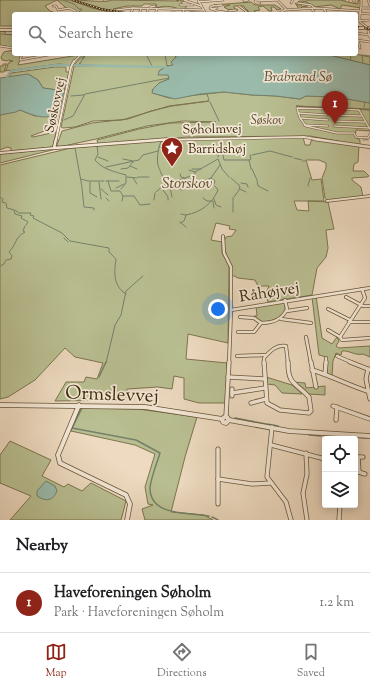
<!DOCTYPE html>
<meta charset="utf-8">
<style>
:root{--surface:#fff;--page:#f2f2f2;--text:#202124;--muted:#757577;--line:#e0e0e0;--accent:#8f2418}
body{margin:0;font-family:"Sorts Mill Goudy",serif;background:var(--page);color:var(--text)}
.controls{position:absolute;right:12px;bottom:12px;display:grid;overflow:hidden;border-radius:4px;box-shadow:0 2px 10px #0003}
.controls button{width:36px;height:36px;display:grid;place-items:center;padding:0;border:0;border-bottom:1px solid var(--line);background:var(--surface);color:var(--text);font:20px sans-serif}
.you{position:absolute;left:218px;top:309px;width:14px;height:14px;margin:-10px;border:3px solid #fff;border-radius:50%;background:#1a73e8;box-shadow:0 0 0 6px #1a73e833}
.badge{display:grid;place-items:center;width:26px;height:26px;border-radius:50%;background:var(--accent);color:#fff;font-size:13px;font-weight:700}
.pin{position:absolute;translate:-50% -33px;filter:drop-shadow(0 1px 2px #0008)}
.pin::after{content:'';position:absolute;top:21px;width:14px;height:12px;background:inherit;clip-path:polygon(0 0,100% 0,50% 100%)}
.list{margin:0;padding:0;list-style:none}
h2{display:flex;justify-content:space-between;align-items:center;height:52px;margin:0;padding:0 16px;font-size:17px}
h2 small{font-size:13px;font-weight:400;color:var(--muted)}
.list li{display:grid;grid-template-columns:26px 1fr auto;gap:12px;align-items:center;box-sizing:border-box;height:60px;padding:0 16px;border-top:1px solid var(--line)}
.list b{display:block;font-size:15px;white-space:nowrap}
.list p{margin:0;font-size:13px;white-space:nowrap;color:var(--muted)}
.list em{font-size:13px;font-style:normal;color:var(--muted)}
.icon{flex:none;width:22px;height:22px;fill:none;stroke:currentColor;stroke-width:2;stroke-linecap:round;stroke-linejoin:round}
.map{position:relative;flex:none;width:370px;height:520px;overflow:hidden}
.search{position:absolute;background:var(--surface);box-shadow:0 2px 10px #0003;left:12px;right:12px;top:12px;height:44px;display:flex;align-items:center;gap:10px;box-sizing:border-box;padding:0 14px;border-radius:4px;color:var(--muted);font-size:15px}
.sheet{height:112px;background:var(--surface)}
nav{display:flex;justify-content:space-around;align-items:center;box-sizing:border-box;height:56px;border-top:1px solid var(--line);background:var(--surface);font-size:11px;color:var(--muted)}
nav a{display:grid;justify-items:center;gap:2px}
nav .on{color:var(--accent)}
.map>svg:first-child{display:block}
</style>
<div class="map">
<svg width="370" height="520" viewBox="0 0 370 520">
<rect width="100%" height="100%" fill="#eddac0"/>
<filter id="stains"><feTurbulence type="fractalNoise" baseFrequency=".005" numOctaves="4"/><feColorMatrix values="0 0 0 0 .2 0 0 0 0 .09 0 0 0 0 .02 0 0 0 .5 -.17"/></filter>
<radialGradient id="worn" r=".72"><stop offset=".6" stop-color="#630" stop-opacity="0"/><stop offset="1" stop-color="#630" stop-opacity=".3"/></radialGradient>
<g fill="#b9bf92" stroke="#7c744e">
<path d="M0 0H70L92 8 113 13 73 14H74V10L66 8 57 0 45 6 50 11 58 14H14V26H0Z"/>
<path d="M74 0C83 0 107 3 112 0L179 1 176 0H180L181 1 180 0H184L185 1 181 2 183 5H186V10C177 10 169 3 157 8L156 4H144L142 6H127L113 9 117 12 94 7Z"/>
<path d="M307 0H341L352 3 358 4V0H360L361 8 342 5 340 9 331 5 314 7C310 4 305 0 301 3L307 4 308 6 301 7 303 9H299L295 3 298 5H302L298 2 299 1H307Z"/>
<path d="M251 2 255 5H275L281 9 277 10 274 7H271L272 11H269L263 6 258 7 260 10 254 11 258 14H248L249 12 244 7V6H234V8L238 10C233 10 229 11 224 7L230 5H214Z"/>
<path d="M0 31H5V33H14V48L0 45Z"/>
<path d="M14 50V54H22L18 65 79 55 71 65 59 64 5 71 8 66 6 65 4 72H0V66H3V64H9V62L13 61 9 60 7 61 2 60 1 57 4 52Z"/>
<path d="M84 54 83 59 86 54H176L174 65 167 66 159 71 169 75V79L159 83 152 90 153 93 169 98 224 92 252 95 276 96 300 99 306 96 336 97 370 103V109L296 106 370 110V131L356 130 355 137 360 140V145L310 136 188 137 98 144 97 140 139 129 170 123 216 122 183 121 147 126 96 139 59 147 57 145 62 131 92 123 128 119 151 111 172 106 209 101 169 106 122 120 93 121 75 127 63 128 61 127 74 66H123L79 65 80 63 78 65H74Z"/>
<path d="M325 54H355L370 57V65Z"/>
<path d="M55 67H66V72H69L64 91 43 88 38 80 30 75 9 77 11 73Z"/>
<path d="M20 110 35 116 59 113 55 127 31 136 33 137 56 132 53 147 11 151V148L7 147 0 150V115Z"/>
<path d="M303 137 305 145H310L312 138 359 146 358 162 354 164 353 171H364L369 176 367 177 352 178V180L361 187 363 197 327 200 325 198 322 178 326 168V163L319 160H306L312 180 321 179 324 201H294L297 210 309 211 308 201 328 202 334 229 326 230 328 248 326 257 317 268 312 295 268 302 266 293 269 286H258L255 280 238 278 232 275C234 262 219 250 226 237L232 236 236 230 229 229 230 226 216 223 211 240 222 242V253L229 266 228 343 188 334 186 359 227 363 226 403H199L184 399V378L174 376 172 389 158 387 127 389 125 400 55 401 66 382H84L86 377 97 379 103 363 75 357 65 348 35 380 8 397 0 399V165L71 148 190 138Z"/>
<path d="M60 148 0 163V154Z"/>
<path d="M316 296 322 338 332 344 337 337 339 341 336 346 339 348 370 346V357L363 354C355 356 349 350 342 351L341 355 336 353 333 361 332 376 327 374V357L319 355 312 297Z"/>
<path d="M285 302C288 318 274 321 261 322L254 316H257L256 306Z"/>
<path d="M266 377 292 385 302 394 282 393 275 385 267 384Z"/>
<path d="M293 382 305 383 306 388 325 386V395L309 394Z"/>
<path d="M81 408 138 409 197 417 185 457 171 512 204 515 213 520H145L142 509 153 505 148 504 145 487 155 454 135 445 71 431Z"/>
<path d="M10 441 51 460 42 476 64 487 68 484 82 491 91 483 126 501 121 520H10L31 496 0 483V455Z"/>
</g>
<g fill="#9abbac" stroke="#75816b">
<path d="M176 54H325L370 65V103L336 97 306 96 300 99 276 96 252 95 224 92 200 94 175 99 152 93 153 89 159 83 169 79 168 75H158L159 71 167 66 173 65 171 62 176 57Z"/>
<path d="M28 74 38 80 43 88 64 91 59 113C44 121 33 115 20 110L16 112 0 115V78Z"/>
<path d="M46 481 55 486 57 491C53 501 46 502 37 496V491Z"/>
</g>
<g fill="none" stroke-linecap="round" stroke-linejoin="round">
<g stroke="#75816b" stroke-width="1">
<path d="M63 0 74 4 79 9H82L79 12 80 14"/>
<path d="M1 34 14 35"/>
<path d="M146 54 152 66"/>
<path d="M165 54 167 66"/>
<path d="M350 54 351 60"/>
<path d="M362 55 363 63"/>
<path d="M363 55 370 56"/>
<path d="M79 66 85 54"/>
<path d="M207 94 209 100"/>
<path d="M71 96 84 95"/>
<path d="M210 102 219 121"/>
<path d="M364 107 365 102"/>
<path d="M360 109 370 110"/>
<path d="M64 120 73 116 85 94 169 78"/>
<path d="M365 139 368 140"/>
<path d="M363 140H365"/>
<path d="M97 145 98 154 95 160C102 169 115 172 126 175V183L121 189"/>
<path d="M159 147 164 148"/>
<path d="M75 148 82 187"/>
<path d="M166 148 177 151"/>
<path d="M222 151 224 160H249"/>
<path d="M194 153H211"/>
<path d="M212 153 217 151"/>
<path d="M250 155 251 159 249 160 251 169"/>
<path d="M252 155 270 151 292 157"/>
<path d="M98 157 108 161"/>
<path d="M218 157 219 150"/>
<path d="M294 158 302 160"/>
<path d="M123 159 133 161"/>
<path d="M303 161H305"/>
<path d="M130 166 137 169"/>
<path d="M106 167 139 160 143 155 158 151"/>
<path d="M121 169 128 168 133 162"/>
<path d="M192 169H201"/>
<path d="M252 169 257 180"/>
<path d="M160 170C155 163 158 149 161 141"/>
<path d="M189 170 195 172"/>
<path d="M180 174 181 177 184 178"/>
<path d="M127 177 137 178"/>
<path d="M138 177H149"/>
<path d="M133 178 137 184"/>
<path d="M195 178V172L218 159 222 169 229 177"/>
<path d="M231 178 240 186 239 190 234 197"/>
<path d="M81 179 88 181H104"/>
<path d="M185 179 184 185 187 188"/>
<path d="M106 181H119"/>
<path d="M108 181 111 191H120L123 196 122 201"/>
<path d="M176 181 178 188 182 190"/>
<path d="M177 181 193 175"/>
<path d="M257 181 258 186 268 191"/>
<path d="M90 182V193L97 197"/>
<path d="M99 182 101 199"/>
<path d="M200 182 211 178"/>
<path d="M241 183 247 184 248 187"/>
<path d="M214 184 215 181 211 178 220 165"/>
<path d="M308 186 310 178"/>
<path d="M161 187 168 197V200"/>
<path d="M82 188 84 207 94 208V210"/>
<path d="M116 188 124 184"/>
<path d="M101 189 108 195"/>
<path d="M240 189 246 192"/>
<path d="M156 192 166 183 160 171"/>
<path d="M123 196H134L140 205 150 204"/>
<path d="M0 197 3 199 2 202 6 203 7 208 14 210 15 214 22 216 21 218 28 222 26 225"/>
<path d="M172 197 170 187 176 184"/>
<path d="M106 198 109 201"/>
<path d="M203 198 207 201H212"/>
<path d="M233 198V200"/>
<path d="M214 199 216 205 221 207"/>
<path d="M154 200 155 193"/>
<path d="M213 201 214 208"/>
<path d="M233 201V212"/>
<path d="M15 210 19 213H31L30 215 34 216 33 218 62 233 70 241 109 248V252L116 259C114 273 113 286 126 294"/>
<path d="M181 214 186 215"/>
<path d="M180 222 186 227"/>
<path d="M180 223 184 221 186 215C201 212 212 204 218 190L215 186"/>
<path d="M64 238 68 242"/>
<path d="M0 266 4 264 6 260 11 259 12 256 9 252C17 244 14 238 25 232L23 231 25 226"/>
<path d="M106 363 115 325 121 315 126 291 143 276"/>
</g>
<g stroke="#75816b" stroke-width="1.5">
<path d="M99 377 106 362"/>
<path d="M82 408 72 428 136 440 160 453C157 463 150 480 150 489 151 517 190 512 209 516"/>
<path d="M235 418 266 424"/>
<path d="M267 424 278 426"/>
<path d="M309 435 321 436"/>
<path d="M324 436 367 438"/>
<path d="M212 517 218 520"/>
</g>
<path stroke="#9abbac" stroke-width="2.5" d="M7 77 11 71 57 65 166 67"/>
<g stroke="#6a5638" stroke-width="2.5">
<g id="minor-far3">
<path d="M104 0H107"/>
<path d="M184 0 201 6"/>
<path d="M277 0 286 9 278 14"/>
<path d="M346 0 348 1"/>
<path d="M353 0 355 2"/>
<path d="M368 0 370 5"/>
<path d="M244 1 248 0"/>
<path d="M198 2 223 0"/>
<path d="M260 3H256L255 1 277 0"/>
<path d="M291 3 293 0"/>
<path d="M298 3 311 5 315 8"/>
<path d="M180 5H193"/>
<path d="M222 5 212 6 210 8 217 11 230 13"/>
<path d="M53 6H56L58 10 69 8 75 11V14"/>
<path d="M239 6 248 13 241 14"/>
<path d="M150 7 155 6"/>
<path d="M362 8H370"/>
<path d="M211 9 217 8"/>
<path d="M312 9 315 14"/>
<path d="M324 9 327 14"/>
<path d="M116 10 133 8 203 10"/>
<path d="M285 10 315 8 360 11"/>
<path d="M229 11 236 10"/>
<path d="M131 13 133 8"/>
<path d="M171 13H175"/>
<path d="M189 13 198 12"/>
<path d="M359 13 370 14"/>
<path d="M139 14 141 9"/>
<path d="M147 14 148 9"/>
<path d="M155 14 157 9"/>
<path d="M182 14 184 10"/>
<path d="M360 21C359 13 362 8 361 0"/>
<path d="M368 31 370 37"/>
<path d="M6 33H14"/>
<path d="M356 33 370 35"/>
<path d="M356 40 370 42"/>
<path d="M358 40 360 48"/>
<path d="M0 46 14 48"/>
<path d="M22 54 20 60 53 54"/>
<path d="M326 109 297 108 300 118 306 126 337 133H354L356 137 368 138 370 134"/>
<path d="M334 109 359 110 370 129"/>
<path d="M298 113 327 115"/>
<path d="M334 115 361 116"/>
<path d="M301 118 328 120"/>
<path d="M334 121 365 122"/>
<path d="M304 125 328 126"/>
<path d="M334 126 369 128"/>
</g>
</g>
<g stroke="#6a5638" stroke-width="3.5">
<g id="minor-far2">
<path d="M0 153 54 148"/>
<path d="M327 201 370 196"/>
<path d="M223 236V238"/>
</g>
</g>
<g stroke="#6a5638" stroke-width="4">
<g id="minor-far1">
<path d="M223 237 224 253 231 267V310"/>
<path d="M362 289 365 298 340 337 342 340 370 338"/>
<path d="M346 297 363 306H370"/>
<path d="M328 309 350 320"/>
<path d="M287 311 307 308"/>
<path d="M240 317 254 318 261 323"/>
<path d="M281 319 311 323"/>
<path d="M349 322H370"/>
<path d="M328 330 340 337"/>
<path d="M238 332H254L261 323C273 323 282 320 287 309L285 300"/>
<path d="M306 337 311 363"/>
<path d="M237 356 265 355"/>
<path d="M337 356 353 363"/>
<path d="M229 363 231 310 370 288"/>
<path d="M264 363V358C270 351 277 344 286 346L288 363"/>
<path d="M326 363V358"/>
</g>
</g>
<g stroke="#6a5638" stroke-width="5">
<g id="minor">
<path d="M264 362 267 403 280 410 309 413 311 411 309 397C296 382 288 386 288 362"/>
<path d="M311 362 316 387"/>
<path d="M350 362 370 370"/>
<path d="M368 369 366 379 370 399"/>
<path d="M312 370C332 376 350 386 370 392"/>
<path d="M325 374 326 362"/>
<path d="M228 377 265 379"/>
<path d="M232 389V396"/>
<path d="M232 393 265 388"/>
<path d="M251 403 266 399"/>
<path d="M333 406 370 419"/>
<path d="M226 416 229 362"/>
<path d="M336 420 337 407"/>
<path d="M272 427 267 477 286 502 291 520"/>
<path d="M271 445 325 459"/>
<path d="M218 449V504"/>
<path d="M306 453 307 474 303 493 307 520"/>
<path d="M355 457H363"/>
<path d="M358 457 359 472"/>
<path d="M355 471 365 474"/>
<path d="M218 479 252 484 270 483"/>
<path d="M339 520 340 505"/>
</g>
</g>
<g stroke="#6a5638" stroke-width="2.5">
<g id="tertiary-far3">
<path d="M198 0 206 14"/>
<path d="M205 13 238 14"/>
<path d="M356 21 370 20"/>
<path d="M360 22 368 28"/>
<path d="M74 62 81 54"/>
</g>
</g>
<g stroke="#6a5638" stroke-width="3">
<g id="tertiary-far2">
<path d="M56 140 71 67 74 61"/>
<path d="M159 140 304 137 321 140"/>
</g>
</g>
<g stroke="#6a5638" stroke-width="4">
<g id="tertiary-far1">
<path d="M56 139 54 148 172 139"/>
<path d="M314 139 370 147"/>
</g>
</g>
<g stroke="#6a5638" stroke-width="5.5">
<g id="tertiary">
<path d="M0 405 145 407 222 419"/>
<path d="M79 405 58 455 60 463 126 495 130 504 127 520"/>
<path d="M222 419 223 422 226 423 229 420"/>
<path d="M222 419 226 416 229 420"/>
<path d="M229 420 289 431 370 436"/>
</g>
</g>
<g stroke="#3e2a0a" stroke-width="3">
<g id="secondary">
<path d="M356 28H370"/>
<path d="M0 30H14"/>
</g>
</g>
<use href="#minor-far3" stroke="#f3e7d6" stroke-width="1.5"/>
<use href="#minor-far2" stroke="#f3e7d6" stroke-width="2"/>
<use href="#minor-far1" stroke="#f3e7d6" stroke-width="2.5"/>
<use href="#minor" stroke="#f3e7d6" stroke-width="3.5"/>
<use href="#tertiary-far3" stroke="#f3e7d6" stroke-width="1.5"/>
<use href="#tertiary-far2" stroke="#f3e7d6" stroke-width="2"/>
<use href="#tertiary-far1" stroke="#f3e7d6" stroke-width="2.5"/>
<use href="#tertiary" stroke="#f3e7d6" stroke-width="4"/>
<use href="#secondary" stroke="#f3e7d6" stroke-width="2"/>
<g stroke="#3e2a0a" stroke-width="2">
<g id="rail">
<path d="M73 0 101 9 131 14"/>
<path d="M356 27H358"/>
<path d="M365 28 370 29"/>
</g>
</g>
<use href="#rail" stroke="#f3e7d6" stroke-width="1" stroke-dasharray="1.5" stroke-linecap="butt"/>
</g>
<defs>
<g id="sight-pin" transform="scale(1.15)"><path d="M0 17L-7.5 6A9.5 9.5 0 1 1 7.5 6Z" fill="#8f2418" stroke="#f3e7d6"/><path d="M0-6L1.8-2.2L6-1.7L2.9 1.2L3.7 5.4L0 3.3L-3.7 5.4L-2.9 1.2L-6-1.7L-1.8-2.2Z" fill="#fff"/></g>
</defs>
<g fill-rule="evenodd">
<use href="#sight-pin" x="172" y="148"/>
</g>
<g text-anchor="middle" stroke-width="3.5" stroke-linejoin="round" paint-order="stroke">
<g font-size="13" fill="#3e2a0a" stroke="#f3e7d6">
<text transform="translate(54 105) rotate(-78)" y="5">Søskovvej</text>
<text transform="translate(212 128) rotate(-1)" y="5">Søholmvej</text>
</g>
<g font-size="13" font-style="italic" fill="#5d4f2c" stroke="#f3e7d6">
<text x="267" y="124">Søskov</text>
</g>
<g font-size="13" fill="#3e2a0a" stroke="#f3e7d6" text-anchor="start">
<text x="188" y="153">Barridshøj</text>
</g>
<g font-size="14" font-style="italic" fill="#554e32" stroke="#f3e7d6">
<text x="298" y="81">Brabrand Sø</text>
</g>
<g font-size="16" font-style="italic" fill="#5d4f2c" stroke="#f3e7d6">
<text x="187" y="188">Storskov</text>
</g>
<g font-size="16" fill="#3e2a0a" stroke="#f3e7d6">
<text transform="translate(269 291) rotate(-9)" y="6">Råhøjvej</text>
</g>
<g font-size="19" fill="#3e2a0a" stroke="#f3e7d6">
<text transform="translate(112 393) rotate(2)" y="7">Ormslevvej</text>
</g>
</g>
<rect width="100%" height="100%" filter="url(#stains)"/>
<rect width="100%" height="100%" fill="url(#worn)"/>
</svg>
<div class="controls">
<button><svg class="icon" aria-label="locate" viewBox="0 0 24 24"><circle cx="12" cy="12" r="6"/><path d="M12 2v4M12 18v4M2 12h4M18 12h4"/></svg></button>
<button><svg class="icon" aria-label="layers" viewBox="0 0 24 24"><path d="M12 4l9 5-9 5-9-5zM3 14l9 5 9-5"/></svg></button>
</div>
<div class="you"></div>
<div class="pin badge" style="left:335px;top:124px">1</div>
<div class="search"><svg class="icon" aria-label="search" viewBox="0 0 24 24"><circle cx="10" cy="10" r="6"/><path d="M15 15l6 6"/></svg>Search here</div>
</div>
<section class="sheet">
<h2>Nearby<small></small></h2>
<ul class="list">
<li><span class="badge">1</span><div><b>Haveforeningen Søholm</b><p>Park · Haveforeningen Søholm</p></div><em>1.2 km</em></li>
</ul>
</section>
<nav>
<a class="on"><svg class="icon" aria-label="map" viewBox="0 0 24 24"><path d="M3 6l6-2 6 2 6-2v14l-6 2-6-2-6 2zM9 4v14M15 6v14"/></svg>Map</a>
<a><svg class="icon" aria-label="directions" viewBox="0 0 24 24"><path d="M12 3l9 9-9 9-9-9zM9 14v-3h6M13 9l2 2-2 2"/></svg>Directions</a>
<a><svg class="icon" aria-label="saved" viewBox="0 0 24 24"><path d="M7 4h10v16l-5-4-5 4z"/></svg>Saved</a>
</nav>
